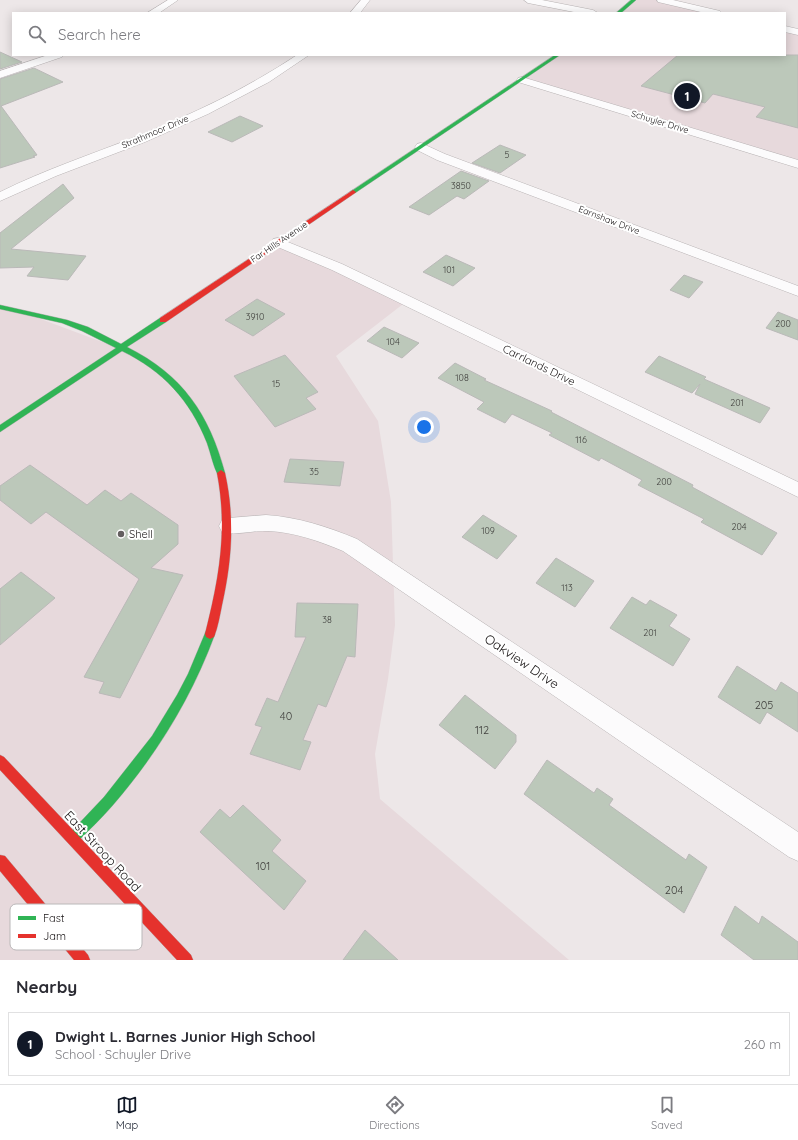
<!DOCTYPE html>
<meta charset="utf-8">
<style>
:root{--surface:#fff;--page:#f2f2f3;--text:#2b2b33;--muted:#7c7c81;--line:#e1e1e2;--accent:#111827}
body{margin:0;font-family:Quicksand,sans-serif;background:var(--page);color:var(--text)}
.you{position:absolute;left:424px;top:427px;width:14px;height:14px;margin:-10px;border:3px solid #fff;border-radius:50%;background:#1a73e8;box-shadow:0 0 0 6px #1a73e833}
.badge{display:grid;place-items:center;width:26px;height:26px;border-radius:50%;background:var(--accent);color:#fff;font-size:13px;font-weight:700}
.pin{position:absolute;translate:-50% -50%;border:2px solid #fff;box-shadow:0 1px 4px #0006}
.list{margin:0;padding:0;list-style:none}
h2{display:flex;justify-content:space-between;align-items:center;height:52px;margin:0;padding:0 16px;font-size:17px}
h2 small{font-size:13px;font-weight:400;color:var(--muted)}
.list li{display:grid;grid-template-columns:26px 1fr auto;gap:12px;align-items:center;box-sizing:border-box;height:64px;margin:0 8px 8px;padding:0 8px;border:1px solid var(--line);border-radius:0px}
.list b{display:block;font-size:15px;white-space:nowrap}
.list p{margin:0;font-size:13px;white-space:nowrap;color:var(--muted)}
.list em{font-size:13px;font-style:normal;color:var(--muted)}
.icon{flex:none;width:22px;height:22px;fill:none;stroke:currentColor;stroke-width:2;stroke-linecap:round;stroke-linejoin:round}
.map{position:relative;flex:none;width:798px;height:960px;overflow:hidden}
.search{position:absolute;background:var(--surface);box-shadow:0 2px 10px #0003;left:12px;right:12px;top:12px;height:44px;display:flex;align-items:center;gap:10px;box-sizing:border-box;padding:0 14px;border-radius:0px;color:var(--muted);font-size:15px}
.sheet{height:124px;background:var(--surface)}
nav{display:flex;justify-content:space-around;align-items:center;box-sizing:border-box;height:56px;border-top:1px solid var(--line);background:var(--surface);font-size:11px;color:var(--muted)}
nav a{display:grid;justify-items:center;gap:2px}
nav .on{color:var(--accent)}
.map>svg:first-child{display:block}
</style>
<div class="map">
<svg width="798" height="960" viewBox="0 0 798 960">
<rect width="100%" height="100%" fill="#ede7e8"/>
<g fill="#e7d9dc">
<path d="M634 0H661L717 13H618Z"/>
<path d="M785 29 798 32V164L522 80 558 55H785Z"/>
<path d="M278 242 407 301 336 356 378 421 391 502 395 625 388 679 375 754 380 799 569 960H0V307L14 309 121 349Z"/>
</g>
<g fill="#bcc8ba" stroke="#bab9b8">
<path d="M0 52 22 62 0 69Z"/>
<path d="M678 55H798V128L756 117 765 107 713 94 705 103 641 86Z"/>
<path d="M34 68 63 82 1 106 37 155 33 156 35 157 0 168V79Z"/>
<path d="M240 116 263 126 232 142 208 132Z"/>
<path d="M500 145 526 155 500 173 472 163Z"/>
<path d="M461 171 489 181 464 199 457 196 429 215 409 207Z"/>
<path d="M63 184 74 198 11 249 86 256 68 280 27 276 34 267 0 268V233Z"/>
<path d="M446 255 475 268 453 286 423 272Z"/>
<path d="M684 275 703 282 689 298 670 290Z"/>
<path d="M257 299 285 314 253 336 225 320Z"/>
<path d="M778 312 798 320V340L766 328Z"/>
<path d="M384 327 419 343 402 358 367 341Z"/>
<path d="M285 355 318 392 306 398 316 409 275 427 234 376Z"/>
<path d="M659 356 706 377 704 379 770 408 760 423 695 394 700 384 692 393 645 372Z"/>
<path d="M455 363 486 379 484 380 552 411 551 412 693 485 692 487 777 533 762 555 701 522 704 519 638 485 642 480 601 458 599 461 549 435 552 433 512 414 505 423 477 409 484 402 438 378Z"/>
<path d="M290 459 344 462 340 486 284 482Z"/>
<path d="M30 465 87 505 105 490 121 501 131 493 178 525V544L151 568 183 575 120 698 99 693 104 682 84 677 139 579 46 512 31 524 0 500V486Z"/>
<path d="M483 515 517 536 497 559 462 537Z"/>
<path d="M556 558 594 581 575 607 536 583Z"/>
<path d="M21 572 55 598 0 645V589Z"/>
<path d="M632 597 646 605 650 600 677 615 669 626 690 639 673 666 610 628Z"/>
<path d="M297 603 358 604 355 657 347 656 326 707 318 704 303 740 311 742 300 770 250 754 262 727 255 725 267 698 278 702 306 637H295Z"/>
<path d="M737 666 776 691 781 682 798 693V732L767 712 760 724 718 697Z"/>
<path d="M465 695 516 735V742L495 769 439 725Z"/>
<path d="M547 760 594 793 597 788 613 799 609 805 686 860 689 854 707 867 684 913 524 794Z"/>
<path d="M243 805 281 840 272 851 306 881 284 910 200 832 220 809 230 818Z"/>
<path d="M735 906 759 924 762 916 798 942V960H754L721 935Z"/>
<path d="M365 930 398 960H343Z"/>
</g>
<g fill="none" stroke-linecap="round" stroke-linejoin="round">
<g stroke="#b8b3b4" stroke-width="1">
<g id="street">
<path d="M168 0H178L159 13H147Z"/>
<path d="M361 0H370L360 13H350Z"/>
<path d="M524 0H542L593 10 598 13H579L528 3Z"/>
<path d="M657 0H673L720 11 722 13H705L658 2Z"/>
<path d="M785 26 798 29V35L785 32Z"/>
<path d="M48 55H63L62 57 0 78V71Z"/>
<path d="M297 55H309L269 82 208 114 145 142 56 176 0 201V192C44 170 90 155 135 137 191 115 246 89 297 55Z"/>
<path d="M522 77 798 160V168L518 82 517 80 518 78Z"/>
<path d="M421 143 445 154 798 286V296L437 160 417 150 415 147 417 144Z"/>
<path d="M278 238 342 264 798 482V497L332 270 273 245 271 242 273 239Z"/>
<path d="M266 515C298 517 328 527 357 539L798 832V861L789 857 343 551C319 541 294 532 268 531 253 530 237 536 222 532L219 526 222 520 229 518Z"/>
</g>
</g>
<g stroke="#b8b3b4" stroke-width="1">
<g id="fast">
<path d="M631 0H636L621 13H616Z"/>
<path d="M555 55H560L355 193 350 192Z"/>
<path d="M0 305 67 320 88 327 121 344 160 318H166V322L127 347C183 375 209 414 225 473L224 475H218C213 466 211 454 207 443 190 400 163 371 122 351L0 432V425L116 348 82 331 62 323 0 309Z"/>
<path d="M210 629 214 631 215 634C192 697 157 754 113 805 102 818 89 830 77 842L73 844 69 842 67 838 69 834 104 797 152 736 177 695 188 674 206 631Z"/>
</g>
</g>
<g stroke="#b8b3b4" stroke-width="1">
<g id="jam">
<path d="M353 190 356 192 355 193 166 322H160V318Z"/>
<path d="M221 470 225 473C235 518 232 560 222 605 220 615 218 627 214 637L210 639 206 637 205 634C219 579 228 530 217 473Z"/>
<path d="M0 755 4 757 191 955 193 960H177L0 770Z"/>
<path d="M0 855 5 856 88 955 90 960H74L0 871Z"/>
</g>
</g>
<use href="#street" fill="#fcfbfc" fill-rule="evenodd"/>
<use href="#fast" fill="#30b455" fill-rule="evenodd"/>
<use href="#jam" fill="#e5322d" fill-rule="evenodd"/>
</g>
<circle fill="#635e5f" stroke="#fff" stroke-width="1.5" cx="121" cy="534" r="4"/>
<g text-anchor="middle" stroke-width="4" stroke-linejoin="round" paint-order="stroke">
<g font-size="9" fill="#181415" stroke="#fff">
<text transform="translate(660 122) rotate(17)" y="3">Schuyler Drive</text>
<text transform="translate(155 132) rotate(-23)" y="3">Strathmoor Drive</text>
<text transform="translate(609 220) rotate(21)" y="3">Earnshaw Drive</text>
<text transform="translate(279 242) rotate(-34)" y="3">Far Hills Avenue</text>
</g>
<g font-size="9" fill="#41413e">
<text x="507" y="158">5</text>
<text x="461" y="189">3850</text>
<text x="449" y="273">101</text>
<text x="255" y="320">3910</text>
<text x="783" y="327">200</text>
<text x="393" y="345">104</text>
<text x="462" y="381">108</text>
<text x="276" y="387">15</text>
<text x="737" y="406">201</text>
<text x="581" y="443">116</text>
<text x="314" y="475">35</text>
<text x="664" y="485">200</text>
<text x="739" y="530">204</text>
<text x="488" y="534">109</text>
<text x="567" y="591">113</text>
<text x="327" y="623">38</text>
<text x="650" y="636">201</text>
</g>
<g font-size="11" fill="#181415" stroke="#fff">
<text transform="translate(539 365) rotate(26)" y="4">Carrlands Drive</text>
</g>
<g font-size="11" fill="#181415" stroke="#fff" text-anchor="start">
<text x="129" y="538">Shell</text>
</g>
<g font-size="11" fill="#41413e">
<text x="764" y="709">205</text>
<text x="286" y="720">40</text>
<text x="482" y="734">112</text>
<text x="263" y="870">101</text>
<text x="674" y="894">204</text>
</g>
<g font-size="13" fill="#181415" stroke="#fff">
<text transform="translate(522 661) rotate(34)" y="5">Oakview Drive</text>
<text transform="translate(103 851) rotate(47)" y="5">East Stroop Road</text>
</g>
</g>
<rect x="10" y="904" width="132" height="46" rx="6" fill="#fff" stroke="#bab8b9" stroke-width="1"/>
<rect x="18" y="916" width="18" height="4" fill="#30b455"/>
<rect x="18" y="934" width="18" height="4" fill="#e5322d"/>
<g font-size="11" fill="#181415">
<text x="43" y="922">Fast</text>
<text x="43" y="940">Jam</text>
</g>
</svg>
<div class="you"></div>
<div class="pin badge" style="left:687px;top:96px">1</div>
<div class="search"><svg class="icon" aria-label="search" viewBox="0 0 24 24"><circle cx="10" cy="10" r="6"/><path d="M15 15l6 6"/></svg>Search here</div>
</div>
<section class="sheet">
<h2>Nearby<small></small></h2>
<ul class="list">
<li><span class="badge">1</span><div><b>Dwight L. Barnes Junior High School</b><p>School · Schuyler Drive</p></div><em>260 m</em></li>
</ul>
</section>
<nav>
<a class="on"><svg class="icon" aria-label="map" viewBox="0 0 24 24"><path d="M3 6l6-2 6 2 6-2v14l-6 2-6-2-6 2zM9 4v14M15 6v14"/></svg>Map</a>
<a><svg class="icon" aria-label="directions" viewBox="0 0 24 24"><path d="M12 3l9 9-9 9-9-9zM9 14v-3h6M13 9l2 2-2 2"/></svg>Directions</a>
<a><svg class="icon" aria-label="saved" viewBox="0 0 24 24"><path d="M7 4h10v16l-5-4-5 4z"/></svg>Saved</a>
</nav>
